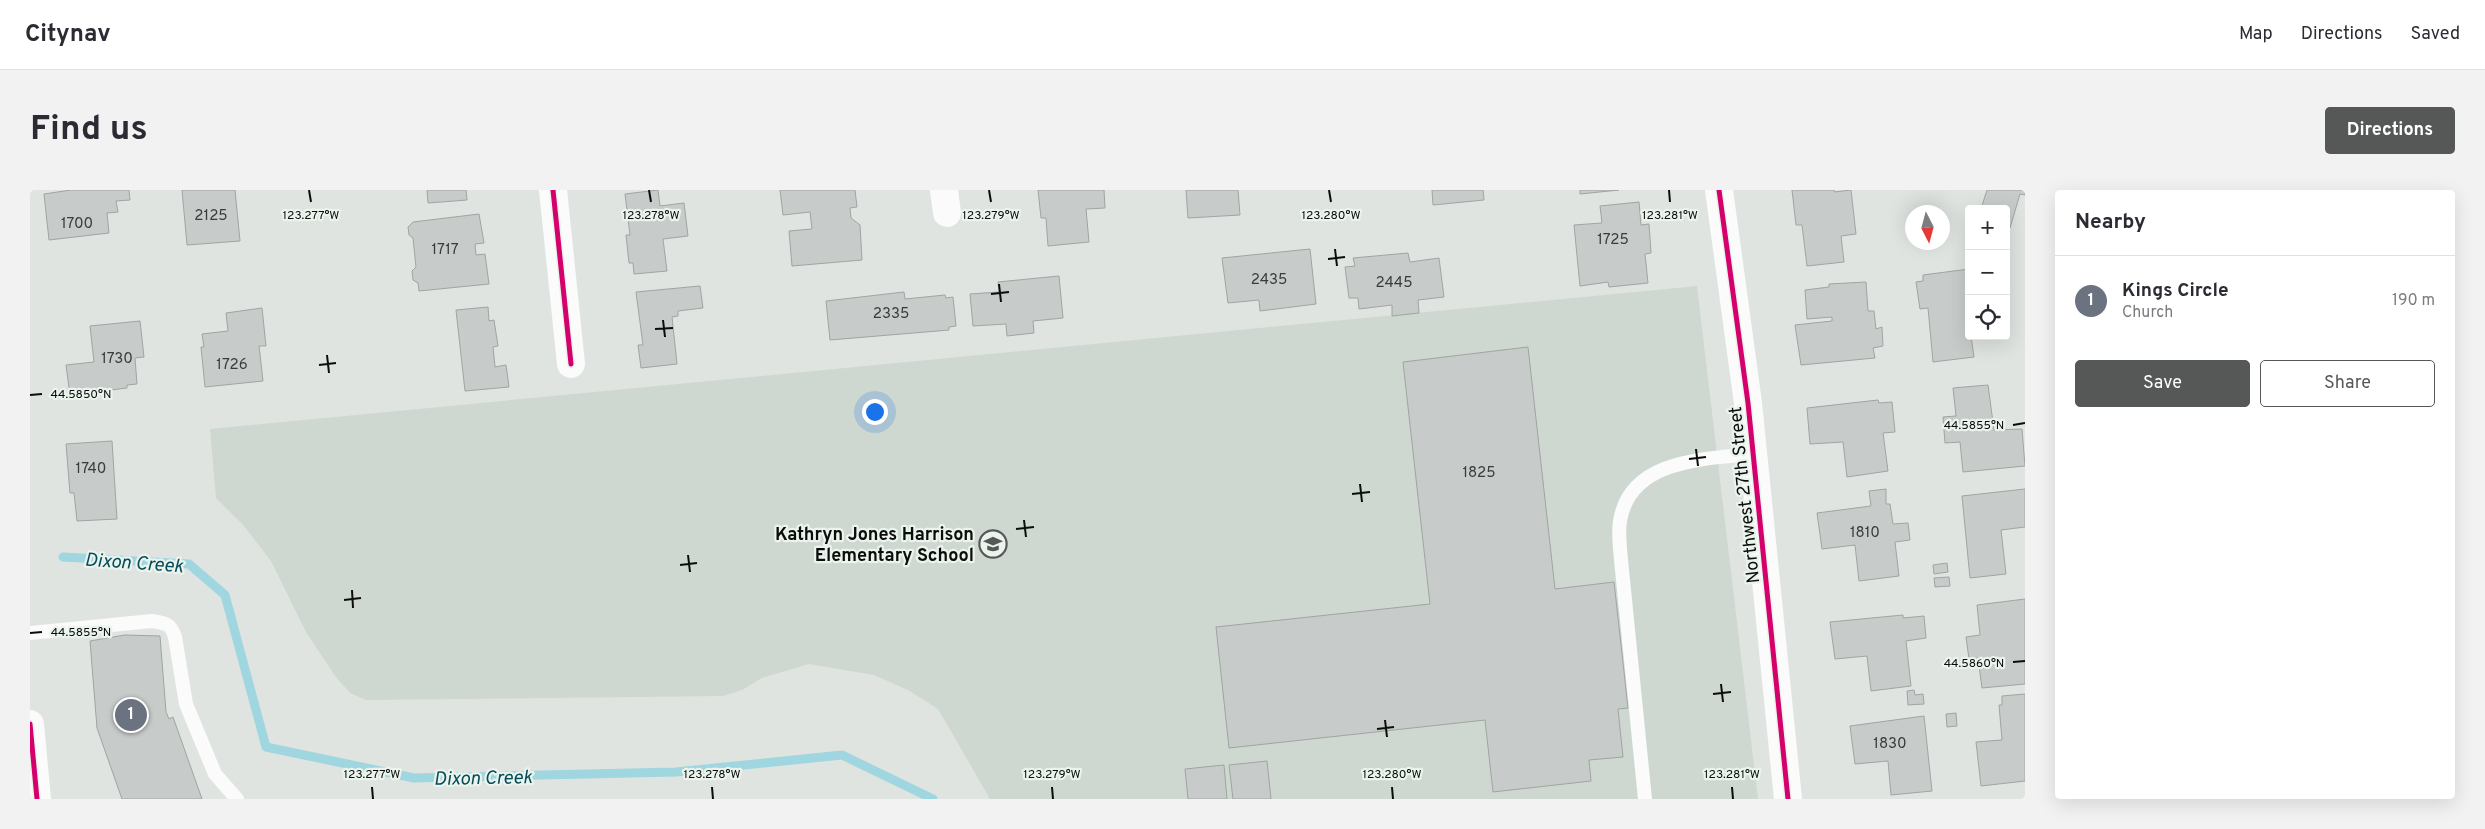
<!DOCTYPE html>
<meta charset="utf-8">
<style>
:root{--surface:#fff;--page:#f2f2f3;--text:#2b2b33;--muted:#7c7c81;--line:#e1e1e2;--accent:#555856}
body{margin:0;font-family:Overpass,sans-serif;background:var(--page);color:var(--text)}
.controls{position:absolute;right:15px;top:15px;display:grid;overflow:hidden;border-radius:5px;box-shadow:0 5px 20px #0002}
.controls button{width:45px;height:45px;display:grid;place-items:center;padding:0;border:0;border-bottom:1px solid var(--line);background:var(--surface);color:var(--text);font:25px sans-serif}
.compass{position:absolute;left:1875px;top:15px;width:45px;height:45px;border-radius:50%;background:var(--surface);box-shadow:0 5px 20px #0002;rotate:174deg}
.you{position:absolute;left:844px;top:221px;width:18px;height:18px;margin:-12px;border:4px solid #fff;border-radius:50%;background:#1a73e8;box-shadow:0 0 0 8px #1a73e833}
.badge{display:grid;place-items:center;width:32px;height:32px;border-radius:50%;background:var(--accent);color:#fff;font-size:16px;font-weight:700}
.pin{position:absolute;translate:-50% -50%;border:2px solid #fff;box-shadow:0 1px 5px #0006}
.list{margin:0;padding:0;list-style:none}
h2{display:flex;justify-content:space-between;align-items:center;height:65px;margin:0;padding:0 20px;font-size:21px}
h2 small{font-size:16px;font-weight:400;color:var(--muted)}
.list li{display:grid;grid-template-columns:32px 1fr auto;gap:15px;align-items:center;box-sizing:border-box;height:90px;padding:0 20px;border-top:1px solid var(--line)}
.list b{display:block;font-size:19px;white-space:nowrap}
.list p{margin:0;font-size:16px;white-space:nowrap;color:var(--muted)}
.list em{font-size:16px;font-style:normal;color:var(--muted)}
.actions{display:flex;gap:10px;padding:15px 20px}
.actions a{flex:1;padding:11px 0;border:1px solid var(--accent);border-radius:5px;text-align:center;font-size:18px;color:var(--accent)}
.actions .main{background:var(--accent);color:#fff}
.icon{flex:none;width:28px;height:28px;fill:none;stroke:currentColor;stroke-width:2;stroke-linecap:round;stroke-linejoin:round}
.map{position:relative;flex:none;width:1995px;height:609px;overflow:hidden;border-radius:5px}
header{display:flex;align-items:center;gap:30px;box-sizing:border-box;height:70px;padding:0 25px;background:var(--surface);border-bottom:1px solid var(--line)}
header strong{font-size:24px}
nav{display:flex;gap:28px;margin-inline-start:auto;font-size:18px}
.intro{display:flex;align-items:center;justify-content:space-between;box-sizing:border-box;height:120px;padding:0 30px}
h1{margin:0;font-size:35px}
.button{padding:12px 22px;border-radius:5px;background:var(--accent);color:#fff;font-size:18px;font-weight:700}
main{display:flex;gap:30px;padding:0 30px}
aside{flex:1;background:var(--surface);border-radius:5px;box-shadow:0 5px 20px #0002}
.map>svg:first-child{display:block}
</style>
<header>
<strong>Citynav</strong>
<nav><a>Map</a><a>Directions</a><a>Saved</a></nav>
</header>
<div class="intro"><h1>Find us</h1><a class="button">Directions</a></div>
<main>
<div class="map">
<svg width="1995" height="609" viewBox="0 0 1995 609">
<rect width="100%" height="100%" fill="#dfe4e0"/>
<path fill="#ced8d0" d="M1667 96 1728 609H960L908 519 878 500 844 485 779 474 732 488 712 500 693 506 336 510 320 503 305 486 276 442 241 371 214 336 186 308 180 239Z"/>
<g fill="none" stroke-linecap="round" stroke-linejoin="round">
<path stroke="#9fd6e0" stroke-width="9" d="M33 367 159 374 195 405 236 557 384 588 646 582 812 565 903 609"/>
</g>
<g fill="#c7cbc9" stroke="#a0a4a2">
<path d="M99 0 100 10 86 11 88 22 77 23 79 43 19 50 14 4 41 0Z"/>
<path d="M152 0H205L210 51 157 55Z"/>
<path d="M397 0H436L437 10 398 13Z"/>
<path d="M628 0 630 16 654 13 658 46 633 49 637 81 604 84 603 73H599L596 45H600L595 4Z"/>
<path d="M750 0H825L827 17 820 18 821 28 830 35 832 70 762 76 759 41 782 39 780 22 753 25Z"/>
<path d="M1008 0H1074L1075 18 1056 19 1059 52 1018 56 1016 28H1011Z"/>
<path d="M1156 0H1208L1210 25 1158 28Z"/>
<path d="M1402 0H1453L1454 10 1403 15Z"/>
<path d="M1550 0H1589L1550 4Z"/>
<path d="M1762 0H1804V2L1821 0 1826 44 1811 46 1814 72 1777 76 1772 35H1766Z"/>
<path d="M1957 0H1995V5L1990 4 1980 38H1976V19H1951Z"/>
<path d="M1609 12 1611 35 1619 34 1621 63 1615 64 1618 93 1579 97 1578 92 1550 96 1544 35 1572 33 1570 16Z"/>
<path d="M449 24 454 53 445 54 446 65 455 64 459 94 389 101 388 93 383 90 382 81 386 77 383 48 379 45 378 37 383 32Z"/>
<path d="M1280 59 1286 114 1230 121 1229 110 1198 113 1192 68Z"/>
<path d="M1378 63 1380 72 1409 68 1414 107 1388 110 1389 123 1362 126V115L1329 119 1328 108H1319L1315 77 1325 76 1323 68Z"/>
<path d="M1939 79V146H1941L1944 167 1903 172 1898 118 1890 119 1886 92 1893 91V85Z"/>
<path d="M1029 86 1033 128 1003 131 1004 143 977 146 976 134 943 136 940 104 969 102 968 92Z"/>
<path d="M1836 92 1838 121H1844L1846 139 1852 137 1853 156 1843 158 1845 168 1771 175 1765 135 1802 131V127L1777 129 1775 100 1799 97V94Z"/>
<path d="M670 96 673 118 648 121V126L642 127 647 174 611 178 608 155H613L606 102Z"/>
<path d="M874 102 875 109 915 105 916 108 923 107 926 136 919 137V140L800 150 796 111Z"/>
<path d="M458 117 459 131 464 130 468 156 463 157 465 177 476 175 479 197 435 201 426 120Z"/>
<path d="M232 118 236 156H229L233 191 175 197 171 157H174L172 144 198 141 196 123Z"/>
<path d="M110 131 114 167 105 168 107 194 97 195V198L40 205 36 175 64 172 60 136Z"/>
<path d="M1498 157 1525 399 1584 392 1598 518 1588 519 1593 567 1559 570 1561 591 1463 602 1455 530 1199 558 1186 437 1400 414 1373 172Z"/>
<path d="M1958 195 1964 240 1992 239 1995 276 1933 282 1930 252 1915 253 1913 227 1926 226 1923 198Z"/>
<path d="M1848 210 1849 213 1862 212 1865 242 1853 243 1858 281 1817 287 1813 252 1780 254 1777 218Z"/>
<path d="M82 251 87 329 47 331 44 303H40L36 254Z"/>
<path d="M1856 299V314H1860L1863 334 1878 333 1880 350 1865 352 1869 386 1829 391 1825 355 1792 359 1787 323 1841 316 1839 301Z"/>
<path d="M1995 299V337L1971 340 1976 384 1940 388 1932 306Z"/>
<path d="M1917 373 1918 382 1904 384 1903 375Z"/>
<path d="M1919 387 1920 396 1905 397 1904 388Z"/>
<path d="M1995 409V494L1952 498 1948 468 1939 469 1936 447 1950 445 1947 415Z"/>
<path d="M1873 425V428L1894 426 1896 448 1876 451 1881 496 1841 501 1837 466 1805 469 1800 432Z"/>
<path d="M95 445 130 446 136 522 139 529 143 527 172 609H92L67 538 60 451Z"/>
<path d="M1884 500 1885 505 1893 504 1894 514 1878 515 1877 501Z"/>
<path d="M1995 504V591L1951 596 1946 552 1972 550 1969 515H1972V506Z"/>
<path d="M1926 523 1927 536 1917 537 1916 524Z"/>
<path d="M1894 526 1902 601 1861 605 1858 571 1825 574 1820 536Z"/>
<path d="M1237 571 1241 609H1203L1199 575Z"/>
<path d="M1194 575 1197 609H1158L1155 579Z"/>
</g>
<g fill="none" stroke-linecap="round" stroke-linejoin="round">
<g stroke="#fafbfa" stroke-width="14">
<path d="M0 443 122 431C136 433 141 434 145 447L156 514 185 584 207 609"/>
<path d="M1615 609 1591 370C1590 358 1588 343 1590 331 1600 269 1675 269 1723 264"/>
</g>
<g stroke="#fafbfa" stroke-width="28">
<path d="M523 0 541 174"/>
<path d="M914 0 917 23"/>
<path d="M1689 0 1718 213 1758 609"/>
</g>
<path stroke="#fafbfa" stroke-width="28" d="M0 534 7 609"/>
<g stroke="#eaf3ec" stroke-width="8">
<g id="cycleway">
<path d="M523 0 541 174"/>
<path d="M1689 0 1718 213 1758 609"/>
<path d="M0 534 7 609"/>
</g>
</g>
<use href="#cycleway" stroke="#d6006c" stroke-width="5"/>
</g>
<path fill="none" stroke="#0a0d0b" stroke-width="2" d="M279 0 281 12M619 0 621 12M959 0 961 12M1299 0 1301 12M1639 0 1640 12M1305 59 1307 76M1298 69 1315 67M969 94 971 112M961 104 979 102M633 130 635 147M625 139 643 138M297 165 299 183M289 175 306 173M0 205 12 204M1983 235 1995 233M1666 259 1668 276M1659 269 1676 267M1330 294 1332 312M1322 304 1340 302M994 330 996 347M986 339 1004 337M658 365 660 382M650 375 667 373M322 400 323 418M314 410 331 408M0 443 12 442M1983 472 1995 471M1691 494 1693 512M1683 504 1701 502M1355 530 1357 547M1347 539 1364 537M342 597 343 609M682 597 683 609M1022 597 1023 609M1362 597 1363 609M1702 597 1703 609"/>
<defs>
<g id="school-ring" transform="scale(1.4375)"><circle r="9.5" fill="#eaf3ec" stroke="#555856" stroke-width="1.5"/><path d="M0-5L7-2L0 1L-7-2ZM-4 1L0 2.5L4 1V4Q0 6-4 4Z" fill="#555856"/></g>
</defs>
<g fill-rule="evenodd">
<use href="#school-ring" x="963" y="354"/>
</g>
<g text-anchor="middle" stroke-width="4.5" stroke-linejoin="round" paint-order="stroke">
<g font-size="15" fill="#393c3a">
<text x="181" y="30">2125</text>
<text x="47" y="38">1700</text>
<text x="1583" y="54">1725</text>
<text x="415" y="64">1717</text>
<text x="1239" y="94">2435</text>
<text x="1364" y="97">2445</text>
<text x="861" y="128">2335</text>
<text x="87" y="173">1730</text>
<text x="202" y="179">1726</text>
<text x="61" y="283">1740</text>
<text x="1449" y="287">1825</text>
<text x="1835" y="347">1810</text>
<text x="1860" y="558">1830</text>
</g>
<g font-size="18" fill="#0a0d0b" stroke="#eaf3ec">
<text transform="translate(1714 305) rotate(-96)" y="6">Northwest 27th Street</text>
</g>
<g font-size="18" font-weight="bold" fill="#0a0d0b" stroke="#eaf3ec" text-anchor="end">
<text x="944" y="350">Kathryn Jones Harrison<tspan x="944" dy="21">Elementary School</tspan></text>
</g>
<g font-size="19" font-style="italic" fill="#054c58" stroke="#eaf3ec">
<text transform="translate(104 372) rotate(4)" y="7">Dixon Creek</text>
<text transform="translate(453 587) rotate(-1)" y="7">Dixon Creek</text>
</g>
</g>
<g font-size="12" text-anchor="middle" fill="#0a0d0b" stroke="#eaf3ec" stroke-width="4.5" stroke-linejoin="round" paint-order="stroke">
<text x="281" y="29">123.277°W</text>
<text x="621" y="29">123.278°W</text>
<text x="961" y="29">123.279°W</text>
<text x="1301" y="29">123.280°W</text>
<text x="1640" y="29">123.281°W</text>
<text x="51" y="208">44.5850°N</text>
<text x="1944" y="239">44.5855°N</text>
<text x="51" y="446">44.5855°N</text>
<text x="1944" y="477">44.5860°N</text>
<text x="342" y="588">123.277°W</text>
<text x="682" y="588">123.278°W</text>
<text x="1022" y="588">123.279°W</text>
<text x="1362" y="588">123.280°W</text>
<text x="1702" y="588">123.281°W</text>
</g>
</svg>
<div class="controls">
<button>+</button>
<button>−</button>
<button><svg class="icon" aria-label="locate" viewBox="0 0 24 24"><circle cx="12" cy="12" r="6"/><path d="M12 2v4M12 18v4M2 12h4M18 12h4"/></svg></button>
</div>
<svg class="compass" viewBox="-18 -18 36 36"><path d="M0-13l5 13h-10z" fill="#e53935"/><path d="M0 13l5-13h-10z" fill="#7c7c81"/></svg>
<div class="you"></div>
<div class="pin badge" style="left:101px;top:525px;background:#6b7280">1</div>
</div>
<aside>
<h2>Nearby<small></small></h2>
<ul class="list">
<li><span class="badge" style="background:#6b7280">1</span><div><b>Kings Circle</b><p>Church</p></div><em>190 m</em></li>
</ul>
<div class="actions"><a class="main">Save</a><a>Share</a></div>
</aside>
</main>
